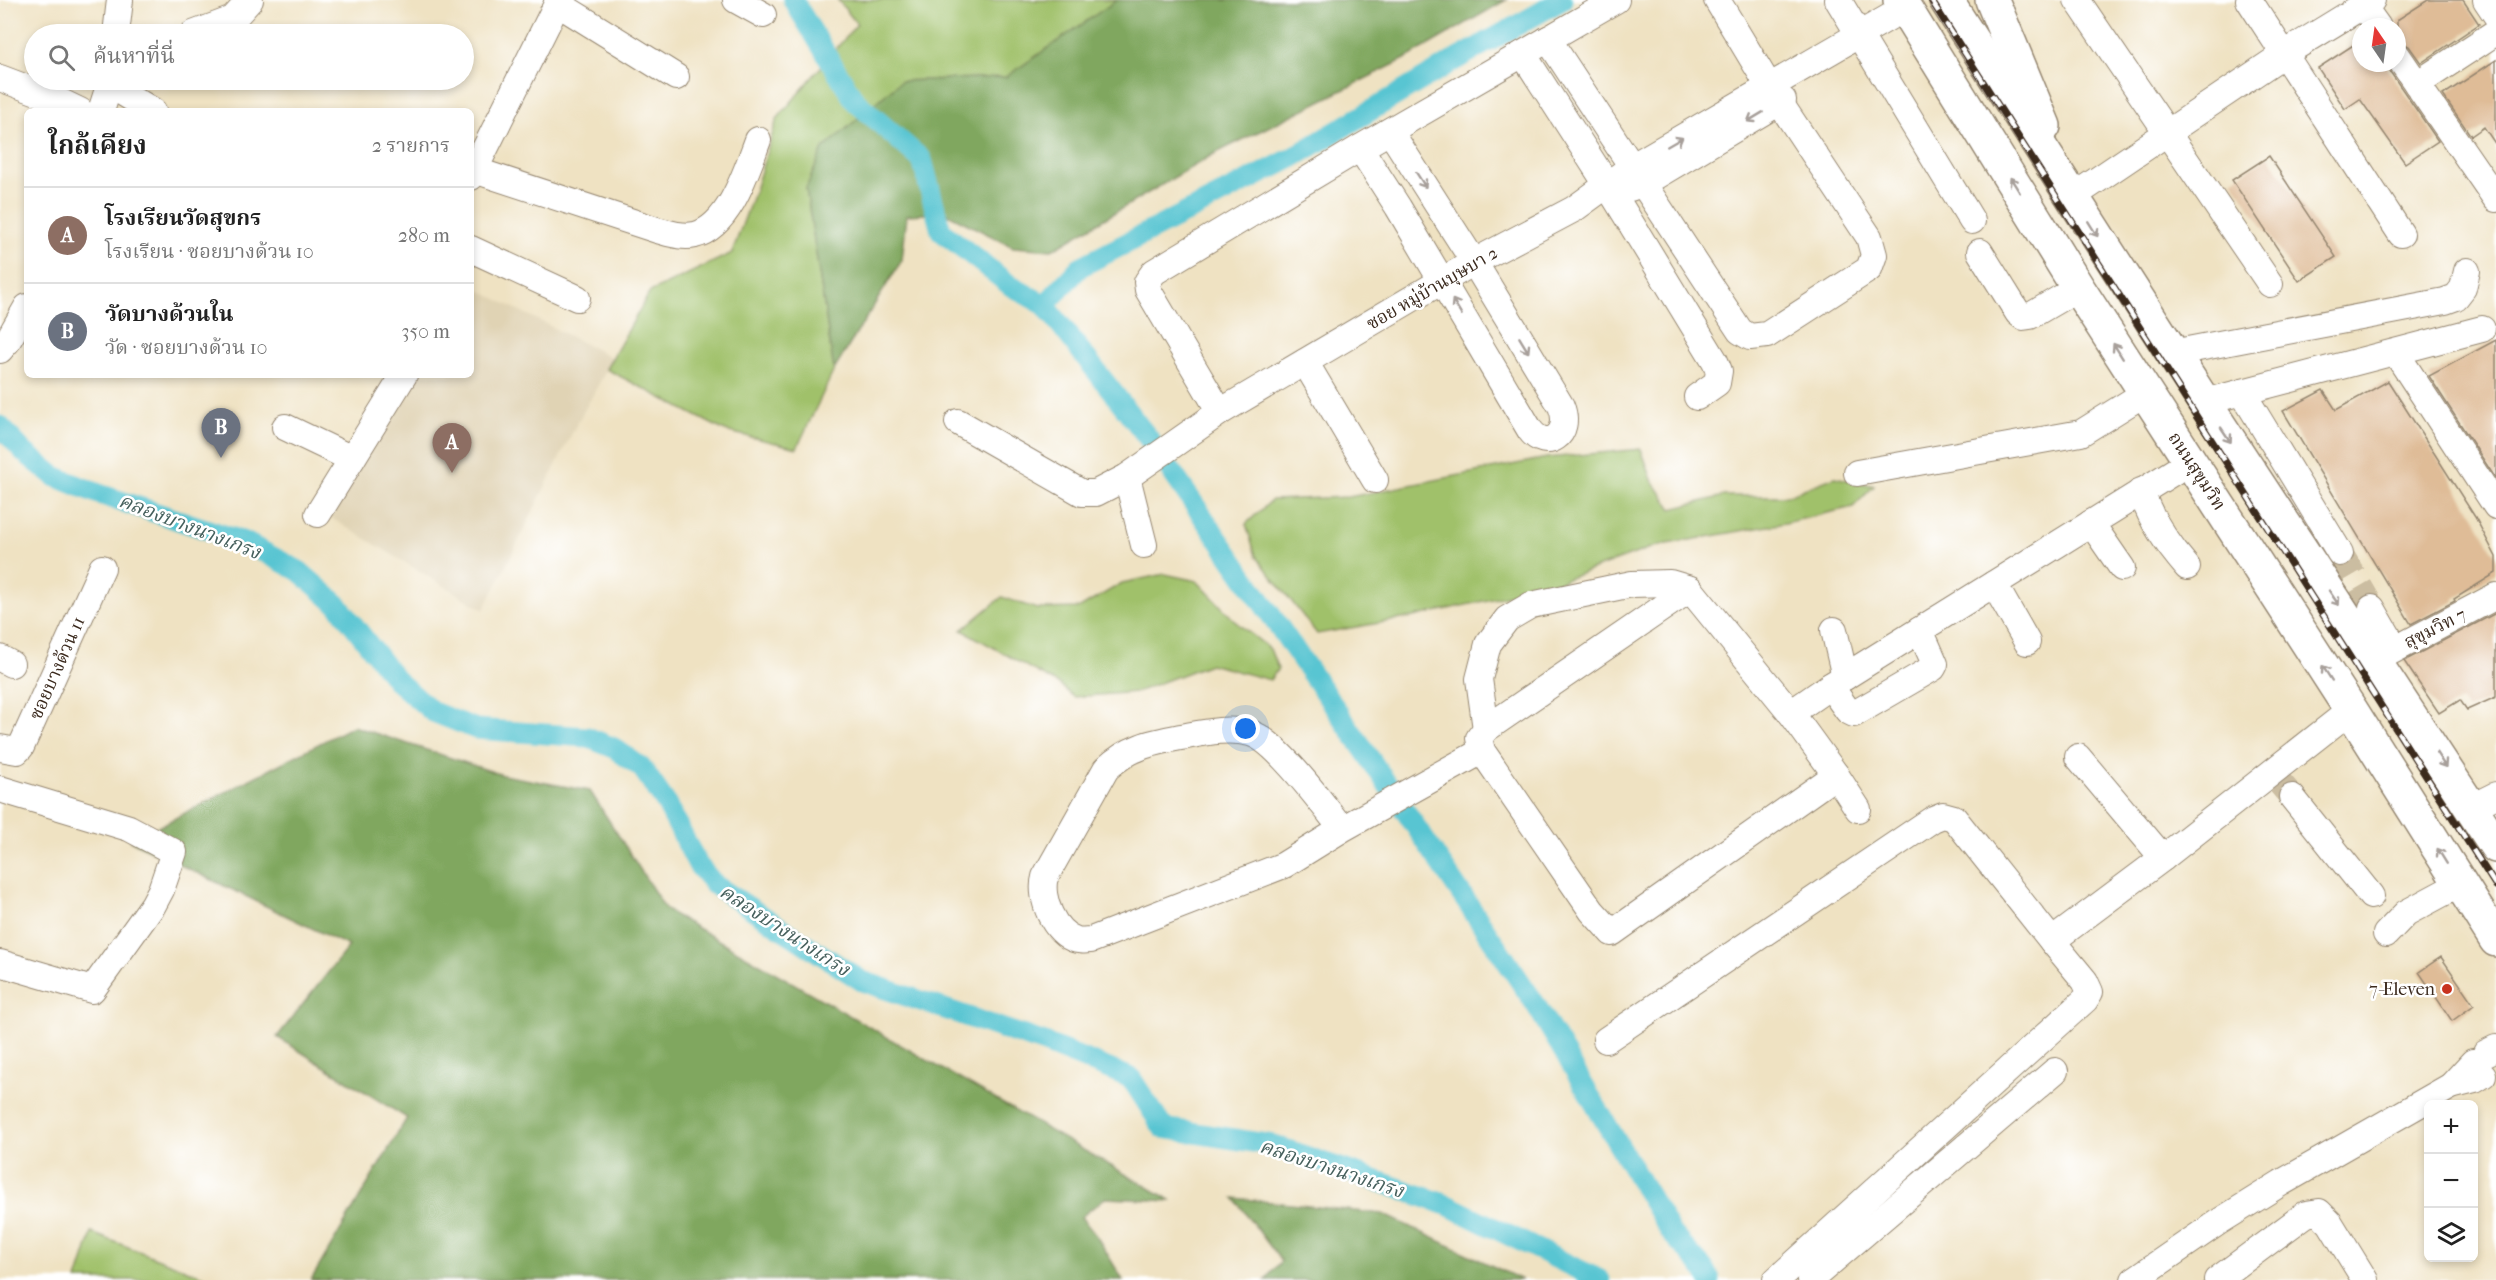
<!DOCTYPE html>
<html lang="th">
<meta charset="utf-8">
<style>
:root{--surface:#fff;--page:#f6f6f6;--text:#222;--muted:#767676;--line:#e0e0e0;--accent:#7c3aed}
body{margin:0;font-family:"IM FELL French Canon","Noto Serif Thai",serif;background:var(--page);color:var(--text)}
.controls{position:absolute;right:18px;bottom:18px;display:grid;overflow:hidden;border-radius:9px;box-shadow:0 3px 9px #0003}
.controls button{width:54px;height:54px;display:grid;place-items:center;padding:0;border:0;border-bottom:2px solid var(--line);background:var(--surface);color:var(--text);font:30px sans-serif}
.compass{position:absolute;left:2352px;top:18px;width:54px;height:54px;border-radius:50%;background:var(--surface);box-shadow:0 3px 9px #0003;rotate:347deg}
.you{position:absolute;left:1246px;top:729px;width:21px;height:21px;margin:-15px;border:4px solid #fff;border-radius:50%;background:#1a73e8;box-shadow:0 0 0 9px #1a73e833}
.badge{display:grid;place-items:center;width:39px;height:39px;border-radius:50%;background:var(--accent);color:#fff;font-size:20px;font-weight:700}
.pin{position:absolute;translate:-50% -50px;filter:drop-shadow(0 2px 3px #0008)}
.pin::after{content:'';position:absolute;top:32px;width:21px;height:18px;background:inherit;clip-path:polygon(0 0,100% 0,50% 100%)}
.list{margin:0;padding:0;list-style:none}
h2{display:flex;justify-content:space-between;align-items:center;height:78px;margin:0;padding:0 24px;font-size:26px}
h2 small{font-size:20px;font-weight:400;color:var(--muted)}
.list li{display:grid;grid-template-columns:39px 1fr auto;gap:18px;align-items:center;box-sizing:border-box;height:96px;padding:0 24px;border-top:2px solid var(--line)}
.list b{display:block;font-size:22px;white-space:nowrap}
.list p{margin:0;font-size:20px;white-space:nowrap;color:var(--muted)}
.list em{font-size:20px;font-style:normal;color:var(--muted)}
.icon{flex:none;width:33px;height:33px;fill:none;stroke:currentColor;stroke-width:2;stroke-linecap:round;stroke-linejoin:round}
.map{position:relative;flex:none;width:2496px;height:1280px;overflow:hidden}
.search{position:absolute;background:var(--surface);box-shadow:0 3px 9px #0003;left:24px;top:24px;width:450px;height:66px;display:flex;align-items:center;gap:15px;box-sizing:border-box;padding:0 21px;border-radius:33px;color:var(--muted);font-size:22px}
.panel{position:absolute;background:var(--surface);box-shadow:0 3px 9px #0003;left:24px;top:108px;width:450px;height:270px;border-radius:9px}
.map>svg:first-child{display:block}
</style>
<div class="map">
<svg width="2496" height="1280" viewBox="0 0 2496 1280">
<rect width="100%" height="100%" fill="#fff"/>
<filter id="ink" filterUnits="userSpaceOnUse"><feTurbulence type="fractalNoise" baseFrequency=".0167" numOctaves="2"/><feDisplacementMap in="SourceGraphic" scale="12" xChannelSelector="R" yChannelSelector="G"/><feConvolveMatrix kernelMatrix="1 2 1 2 8 2 1 2 1" color-interpolation-filters="sRGB"/></filter>
<filter id="wash" filterUnits="userSpaceOnUse"><feTurbulence type="fractalNoise" baseFrequency=".008" numOctaves="4" result="noise"/><feDisplacementMap in="SourceGraphic" scale="24" xChannelSelector="R" yChannelSelector="G"/><feGaussianBlur stdDeviation="1.35" result="paint"/><feColorMatrix in="noise" values="0 0 0 0 0 0 0 0 0 0 0 0 0 0 0 0 0 1.4 0 .05"/><feComposite in="paint" operator="in"/></filter>
<g filter="url(#wash)">
<rect width="100%" height="100%" fill="#efe2c2"/>
<path fill="#e0d3b4" d="M471 286 613 358 573 431 484 610 326 515 408 375H471Z"/>
<g fill="#a0c16a" stroke="#6e7644" stroke-width="1.5">
<path d="M838 0H1117L1006 77 901 81 806 188 834 370 797 448 725 431 606 369 650 292 732 253 755 190 777 119 857 24Z"/>
<path d="M1641 449 1652 480 1672 509 1724 496H1786L1835 477 1874 486 1853 507 1785 523 1656 546 1545 587 1413 617 1317 634 1256 556 1246 524 1272 500 1349 497 1547 458Z"/>
<path d="M1165 574 1197 581 1237 623 1270 649 1278 669 1270 680 1210 664 1136 692 1074 697 1060 685 962 630 1002 597 1037 609 1080 608 1122 583Z"/>
<path d="M92 1233 213 1280H77Z"/>
</g>
<g fill="#80a75e" stroke="#5e683e" stroke-width="1.5">
<path d="M1117 0H1506L1405 59 1212 155 1052 250 1013 247 946 213 907 215 902 260 834 370 806 188 823 149 901 81 1006 77Z"/>
<path d="M353 726 503 775 590 791 666 910 1172 1201 1105 1198 1081 1217 1097 1237 1123 1280H311L407 1118 277 1037 349 946 131 841Z"/>
<path d="M1234 1198 1383 1214 1522 1280H1265L1281 1261Z"/>
</g>
<g fill="none" stroke-linecap="round" stroke-linejoin="round">
<g stroke="#59c5d2" stroke-width="21">
<path d="M793 0 855 101 922 160 941 231 1011 286 1045 305 1149 439 1358 741 1536 1005 1671 1233 1706 1271 1710 1280"/>
<path d="M1045 305 1080 267 1292 158 1450 63 1562 0"/>
<path d="M0 426 24 452 54 476 99 494 245 542 299 571 338 605 396 680 433 712 476 729 587 737 614 748 642 768 666 803 698 865 715 885 862 981 1042 1042 1131 1078 1163 1128 1273 1145 1447 1205 1600 1280"/>
</g>
</g>
<g id="blocks">
<g fill="#dfbc97">
<path d="M2428 0H2463L2479 24 2421 63 2409 46 2397 40V20Z"/>
<path d="M2361 40V63H2384L2438 141 2405 163 2360 99 2345 109 2318 68Z"/>
<path d="M2496 60V145L2484 127 2471 136 2443 95Z"/>
<path d="M2269 156 2336 257 2299 281 2232 180Z"/>
<path d="M2496 340V479L2429 376Z"/>
<path d="M2388 381 2475 517 2496 557V573L2454 599 2455 601 2411 624 2283 411 2323 390 2336 410Z"/>
<path d="M2496 613V697L2467 710 2460 700 2439 713 2404 661Z"/>
<path d="M2441 957 2474 1005 2452 1021 2419 972Z"/>
</g>
</g>
</g>
<g filter="url(#ink)">
<use href="#blocks" fill-opacity="0" stroke="#958670" stroke-width="1.5"/>
<g fill="none" stroke-linecap="round" stroke-linejoin="round">
<g stroke="#cbbda1" stroke-width="26" stroke-dasharray="26 13" stroke-linecap="butt">
<path d="M2340 553 2372 608"/>
<path d="M2280 783 2292 797"/>
</g>
<g stroke="#958670" stroke-width="28">
<g id="minor">
<path d="M736 0 763 15"/>
<path d="M1838 0 1972 221"/>
<path d="M2077 0 2270 284"/>
<path d="M2249 0 2401 234"/>
<path d="M2486 0 2496 15"/>
<path d="M557 3 676 77"/>
<path d="M2363 6 2378 27"/>
<path d="M116 34 120 0"/>
<path d="M193 34 233 19 250 0"/>
<path d="M1548 39 1740 331 1750 337 1767 335 1869 269 1874 255 1869 237 1770 88 1717 0"/>
<path d="M1523 54 1613 194 1715 361 1719 371 1717 383 1697 397"/>
<path d="M2397 55 2496 199"/>
<path d="M0 78 53 98 80 111"/>
<path d="M2417 84 2496 32"/>
<path d="M110 85 153 111"/>
<path d="M101 111 111 80"/>
<path d="M1360 148 1398 207 1530 430C1546 452 1573 435 1561 406L1474 262 1390 131"/>
<path d="M474 170 657 230C669 233 682 238 695 235 730 226 747 169 758 140"/>
<path d="M471 177 559 0"/>
<path d="M1630 188 1644 183 1783 100"/>
<path d="M2072 197 2284 54 2372 0"/>
<path d="M471 249 577 298"/>
<path d="M1980 252 2018 313 2023 317 2030 316 2078 288"/>
<path d="M0 350 7 342 27 307"/>
<path d="M2172 353 2445 301 2456 297 2463 288 2467 271"/>
<path d="M2396 353 2496 506"/>
<path d="M1305 362 1375 480"/>
<path d="M2242 392 2340 553"/>
<path d="M2204 402 2482 329"/>
<path d="M1220 412 1148 290 1147 282 1154 272 1360 148 1616 0"/>
<path d="M958 422 1082 493H1096L1127 477 1220 412 1474 262 1574 209 1633 166 1905 8"/>
<path d="M285 427 352 459"/>
<path d="M1857 473 2081 433 2145 393"/>
<path d="M1127 477 1144 545"/>
<path d="M2141 491C2151 521 2167 544 2187 567"/>
<path d="M318 514 404 375"/>
<path d="M2091 523 2122 568"/>
<path d="M1994 584 2027 642"/>
<path d="M2372 608 2395 648"/>
<path d="M1834 630 1845 677"/>
<path d="M0 658 11 664"/>
<path d="M2375 660 2496 596"/>
<path d="M1830 686 1848 711 1854 714 1933 668 1935 664 1920 630"/>
<path d="M1791 713 1836 775 1858 809"/>
<path d="M1486 729 1479 679 1488 644 1507 619 1531 605 1632 584 1670 583 1690 589"/>
<path d="M0 748 17 751 21 747 102 568"/>
<path d="M2078 757 2163 858"/>
<path d="M1836 775 1612 933 1592 911 1482 751 1479 738 1486 729 1690 589 1791 713 1830 686 2191 461"/>
<path d="M0 789 129 828 174 852 161 890 153 905 92 990 0 963"/>
<path d="M2292 797 2371 896"/>
<path d="M2472 807 2496 795"/>
<path d="M1342 829 1284 865 1091 940C1087 940 1081 941 1077 940 1054 934 1039 898 1045 877L1106 769C1129 747 1150 743 1181 737 1203 733 1227 727 1250 733 1275 739 1325 807 1342 829L1482 751"/>
<path d="M2386 934 2406 913 2460 884"/>
<path d="M1606 1040 1933 819 1943 815 1954 818 2052 941"/>
<path d="M2486 1053 2496 1048"/>
<path d="M2473 1062 2451 1086 2475 1080 2483 1075"/>
<path d="M1776 1280 2085 1000 2090 992 2085 981 2052 941 2163 858 2351 710"/>
<path d="M1810 1280 2055 1071"/>
<path d="M2134 1280 2217 1223 2281 1183 2451 1086"/>
<path d="M2217 1280 2306 1214 2319 1212 2330 1223 2365 1280"/>
</g>
</g>
<g stroke="#958670" stroke-width="36">
<g id="highway">
<path d="M1900 0 2078 288 2351 710 2496 940"/>
<path d="M1946 0 2204 402 2496 846"/>
<path d="M1992 0 2044 126"/>
</g>
</g>
<use href="#minor" stroke="#fff" stroke-width="26"/>
<use href="#highway" stroke="#fff" stroke-width="33"/>
<g stroke="#3b2a1e" stroke-width="7">
<path id="rail" d="M1931 0 2496 886"/>
</g>
<use href="#rail" stroke="#fff" stroke-width="4.5" stroke-dasharray="14" stroke-linecap="butt"/>
</g>
<defs><path id="oneway-shaft" d="M-6 0H5M1.5-3L5.5 0L1.5 3" fill="none" stroke-width="1.6" stroke-linecap="round" stroke-linejoin="round" transform="scale(1.5)"/></defs>
<g stroke="#a79f9a">
<use href="#oneway-shaft" transform="translate(1755 117) rotate(149)"/>
<use href="#oneway-shaft" transform="translate(1675 142) rotate(-30)"/>
<use href="#oneway-shaft" transform="translate(1421 180) rotate(57)"/>
<use href="#oneway-shaft" transform="translate(2015 185) rotate(-122)"/>
<use href="#oneway-shaft" transform="translate(2093 229) rotate(58)"/>
<use href="#oneway-shaft" transform="translate(1457 307) rotate(-121)"/>
<use href="#oneway-shaft" transform="translate(1524 345) rotate(59)"/>
<use href="#oneway-shaft" transform="translate(2118 351) rotate(-122)"/>
<use href="#oneway-shaft" transform="translate(2226 435) rotate(56)"/>
<use href="#oneway-shaft" transform="translate(2334 598) rotate(56)"/>
<use href="#oneway-shaft" transform="translate(2327 673) rotate(-123)"/>
<use href="#oneway-shaft" transform="translate(2441 760) rotate(57)"/>
<use href="#oneway-shaft" transform="translate(2442 856) rotate(-122)"/>
</g>
</g>
<circle fill="#c8321e" stroke="#fff" stroke-width="2" cx="2447" cy="989" r="6"/>
<g text-anchor="middle" stroke-width="5" stroke-linejoin="round" paint-order="stroke">
<g font-size="18" fill="#3b2a1e" stroke="#fff">
<text transform="translate(1432 288) rotate(-30)" y="6">ซอย หมู่บ้านบุษบา 2</text>
<text transform="translate(2197 471) rotate(57)" y="6">ถนนสุขุมวิท</text>
<text transform="translate(2435 628) rotate(-27)" y="6">สุขุมวิท 7</text>
<text transform="translate(57 668) rotate(-66)" y="6">ซอยบางด้วน 11</text>
</g>
<g font-size="18" fill="#3b2a1e" stroke="#fff" text-anchor="end">
<text x="2435" y="995">7-Eleven</text>
</g>
<g font-size="20" font-style="italic" fill="#46605d" stroke="#fff">
<text transform="translate(190 526) rotate(21)" y="7">คลองบางนางเกรง</text>
<text transform="translate(785 930) rotate(33)" y="7">คลองบางนางเกรง</text>
<text transform="translate(1332 1168) rotate(18)" y="7">คลองบางนางเกรง</text>
</g>
</g>
</svg>
<div class="controls">
<button>+</button>
<button>−</button>
<button><svg class="icon" aria-label="layers" viewBox="0 0 24 24"><path d="M12 4l9 5-9 5-9-5zM3 14l9 5 9-5"/></svg></button>
</div>
<svg class="compass" viewBox="-18 -18 36 36"><path d="M0-13l5 13h-10z" fill="#e53935"/><path d="M0 13l5-13h-10z" fill="#767676"/></svg>
<div class="you"></div>
<div class="pin badge" style="left:452px;top:473px;background:#8d6e63">A</div>
<div class="pin badge" style="left:221px;top:458px;background:#6b7280">B</div>
<div class="search"><svg class="icon" aria-label="search" viewBox="0 0 24 24"><circle cx="10" cy="10" r="6"/><path d="M15 15l6 6"/></svg>ค้นหาที่นี่</div>
<section class="panel">
<h2>ใกล้เคียง<small>2 รายการ</small></h2>
<ul class="list">
<li><span class="badge" style="background:#8d6e63">A</span><div><b>โรงเรียนวัดสุขกร</b><p>โรงเรียน · ซอยบางด้วน 10</p></div><em>280 m</em></li>
<li><span class="badge" style="background:#6b7280">B</span><div><b>วัดบางด้วนใน</b><p>วัด · ซอยบางด้วน 10</p></div><em>350 m</em></li>
</ul>
</section>
</div>
